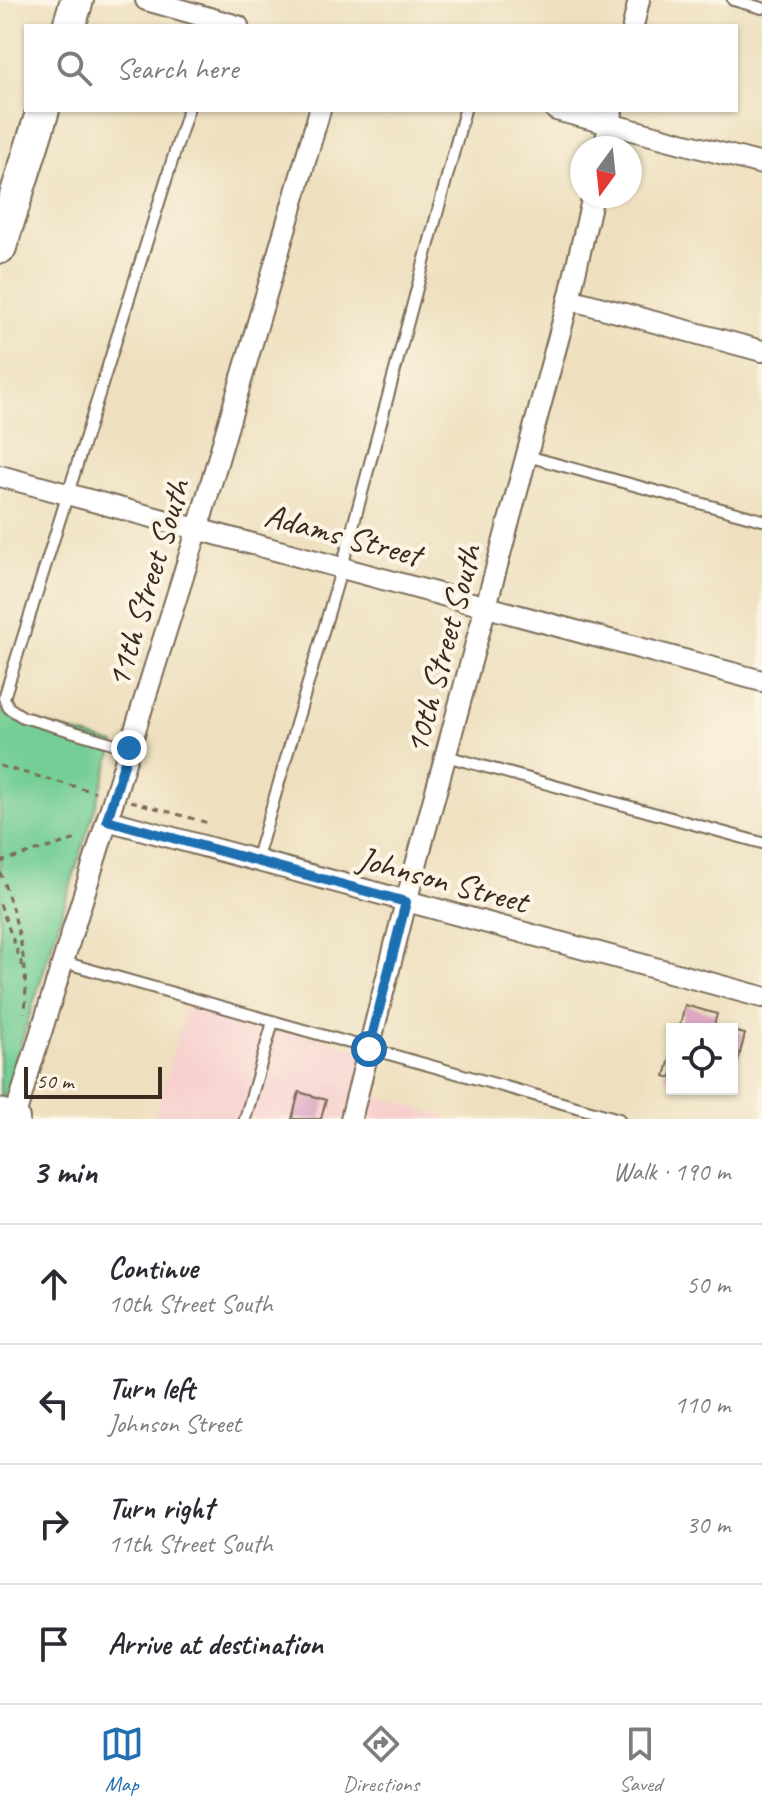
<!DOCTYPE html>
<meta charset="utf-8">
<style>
:root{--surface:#fff;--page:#f7f7f7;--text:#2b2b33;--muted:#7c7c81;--line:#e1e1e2;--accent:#1f6fb2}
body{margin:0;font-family:Caveat,sans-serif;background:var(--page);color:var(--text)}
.controls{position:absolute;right:24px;bottom:24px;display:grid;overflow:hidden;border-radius:0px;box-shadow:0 2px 6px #0004}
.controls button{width:72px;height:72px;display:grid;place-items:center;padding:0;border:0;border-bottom:2px solid var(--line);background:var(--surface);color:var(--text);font:40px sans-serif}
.compass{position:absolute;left:570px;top:136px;width:72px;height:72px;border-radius:50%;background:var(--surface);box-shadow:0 2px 6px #0004;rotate:195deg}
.scale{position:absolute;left:24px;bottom:20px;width:138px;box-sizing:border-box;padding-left:8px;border:4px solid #3b2a1e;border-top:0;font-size:22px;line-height:28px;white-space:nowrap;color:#3b2a1e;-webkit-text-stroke:6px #fcf5e5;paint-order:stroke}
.stop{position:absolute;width:24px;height:24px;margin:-18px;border:6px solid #1f6fb2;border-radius:50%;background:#fff}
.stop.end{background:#1f6fb2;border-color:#fff;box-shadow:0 2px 8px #0008}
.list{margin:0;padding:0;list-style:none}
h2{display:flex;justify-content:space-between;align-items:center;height:104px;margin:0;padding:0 32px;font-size:34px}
h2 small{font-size:26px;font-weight:400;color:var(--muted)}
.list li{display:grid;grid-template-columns:52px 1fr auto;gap:24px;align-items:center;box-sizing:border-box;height:120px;padding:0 32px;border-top:2px solid var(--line)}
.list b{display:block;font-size:30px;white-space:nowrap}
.list p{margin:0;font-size:26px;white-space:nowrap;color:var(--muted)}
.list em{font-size:26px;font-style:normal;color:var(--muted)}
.icon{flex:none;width:44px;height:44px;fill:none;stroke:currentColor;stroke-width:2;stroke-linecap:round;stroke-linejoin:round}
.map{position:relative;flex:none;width:762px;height:1119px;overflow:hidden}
.search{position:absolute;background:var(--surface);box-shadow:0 2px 6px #0004;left:24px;right:24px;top:24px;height:88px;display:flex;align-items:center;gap:20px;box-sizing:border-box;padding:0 28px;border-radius:0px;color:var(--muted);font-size:30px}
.sheet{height:584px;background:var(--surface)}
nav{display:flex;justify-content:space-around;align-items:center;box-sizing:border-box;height:112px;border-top:2px solid var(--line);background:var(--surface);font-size:22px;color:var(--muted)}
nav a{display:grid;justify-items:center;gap:4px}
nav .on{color:var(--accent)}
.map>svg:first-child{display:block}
</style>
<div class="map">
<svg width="762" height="1119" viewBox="0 0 762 1119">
<rect width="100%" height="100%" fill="#fcf5e5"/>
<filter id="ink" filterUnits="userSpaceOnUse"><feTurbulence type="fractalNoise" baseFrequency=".0125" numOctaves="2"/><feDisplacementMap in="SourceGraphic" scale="16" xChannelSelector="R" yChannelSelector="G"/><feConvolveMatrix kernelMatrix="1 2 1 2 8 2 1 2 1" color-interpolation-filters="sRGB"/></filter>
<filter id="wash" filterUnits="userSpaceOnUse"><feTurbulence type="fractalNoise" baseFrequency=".006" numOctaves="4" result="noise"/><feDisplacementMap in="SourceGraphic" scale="32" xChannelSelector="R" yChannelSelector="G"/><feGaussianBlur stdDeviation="1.8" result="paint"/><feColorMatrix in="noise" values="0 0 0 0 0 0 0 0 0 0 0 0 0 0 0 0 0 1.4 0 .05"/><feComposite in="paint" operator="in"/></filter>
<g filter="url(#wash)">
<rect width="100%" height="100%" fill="#eee0bf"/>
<path fill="#f7d0ce" d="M189 998 368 1053 358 1090 445 1116V1119H154Z"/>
<path fill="#74ce95" stroke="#587c5a" stroke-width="2" d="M0 711 115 744 4 1097 0 1096Z"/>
<g id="blocks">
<g fill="#daa0c0">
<path d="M685 1005 717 1014 713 1029H679Z"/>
<path d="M732 1031 745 1034 735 1073 732 1072Z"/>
<path d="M671 1055H672V1078L665 1076Z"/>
<path d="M299 1092 326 1100 321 1119H292Z"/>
</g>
</g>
</g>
<g filter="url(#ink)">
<use href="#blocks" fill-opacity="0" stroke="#7a6a56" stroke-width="2"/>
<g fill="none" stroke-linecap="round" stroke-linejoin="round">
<g stroke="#7a6a56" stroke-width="14">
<g id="lane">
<path d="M733 0 762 8"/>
<path d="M527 456 762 520"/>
<path d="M129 748 23 717 9 708 4 698 188 110"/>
<path d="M446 756 762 843"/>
<path d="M256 861 342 567 465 110"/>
<path d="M63 962 619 1119"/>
<path d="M245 1119 273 1022"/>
</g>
</g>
<g stroke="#7a6a56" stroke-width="24">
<g id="street">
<path d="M146 0 238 26"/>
<path d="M633 26 639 0"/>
<path d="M556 110 762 164"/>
<path d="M604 148 612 113"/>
<path d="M569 299 762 351"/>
<path d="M0 476 762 681"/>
<path d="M107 820 762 997"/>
<path d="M14 1119 198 528 320 110"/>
<path d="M351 1119 406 902 569 299 593 196"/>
</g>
</g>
<g stroke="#7a6a56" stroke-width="36">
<g id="primary">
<path d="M69 26 77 0"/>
<path d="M0 247 43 110"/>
<path d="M0 1115 13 1119"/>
</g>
</g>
<g stroke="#7a6a56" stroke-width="3" stroke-dasharray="6 6" stroke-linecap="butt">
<path d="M0 766 95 792"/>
<path d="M131 801 208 823"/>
<path d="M0 862 80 838"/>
<path d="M0 872C17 919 29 963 25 1013"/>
<path d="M0 904 24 970"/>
</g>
<use href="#lane" stroke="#fff" stroke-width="10"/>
<use href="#street" stroke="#fff" stroke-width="20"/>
<use href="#primary" stroke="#fff" stroke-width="32"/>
</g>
</g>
<g fill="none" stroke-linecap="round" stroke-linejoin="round" filter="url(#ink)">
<path stroke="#1f6fb2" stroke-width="10" d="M129 748 107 820 406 902 369 1049"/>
</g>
<g text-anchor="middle" stroke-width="8" stroke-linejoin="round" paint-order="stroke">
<g font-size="34" fill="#3b2a1e" stroke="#fcf5e5">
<text transform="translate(343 534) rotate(15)" y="12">Adams Street</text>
<text transform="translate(147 583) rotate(-73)" y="12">11th Street South</text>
<text transform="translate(442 649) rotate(-75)" y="12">10th Street South</text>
<text transform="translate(443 879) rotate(15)" y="12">Johnson Street</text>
</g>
</g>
</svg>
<div class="controls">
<button><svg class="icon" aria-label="locate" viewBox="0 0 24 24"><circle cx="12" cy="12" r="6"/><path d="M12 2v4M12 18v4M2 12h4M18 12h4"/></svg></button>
</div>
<svg class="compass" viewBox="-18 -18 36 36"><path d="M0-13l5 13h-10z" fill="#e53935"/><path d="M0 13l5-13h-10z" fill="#7c7c81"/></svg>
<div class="scale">50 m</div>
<div class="stop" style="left:369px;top:1049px"></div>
<div class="stop end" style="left:129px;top:748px"></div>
<div class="search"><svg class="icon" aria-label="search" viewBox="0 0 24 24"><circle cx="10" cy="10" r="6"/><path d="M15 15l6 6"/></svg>Search here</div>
</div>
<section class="sheet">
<h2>3 min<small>Walk · 190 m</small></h2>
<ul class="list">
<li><svg class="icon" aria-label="ahead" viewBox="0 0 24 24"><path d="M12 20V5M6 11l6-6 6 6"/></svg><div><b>Continue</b><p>10th Street South</p></div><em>50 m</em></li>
<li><svg class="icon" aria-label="left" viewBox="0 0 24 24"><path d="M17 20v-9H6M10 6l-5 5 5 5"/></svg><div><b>Turn left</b><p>Johnson Street</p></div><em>110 m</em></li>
<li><svg class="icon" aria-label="right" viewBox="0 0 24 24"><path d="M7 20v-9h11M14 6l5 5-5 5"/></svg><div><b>Turn right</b><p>11th Street South</p></div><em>30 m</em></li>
<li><svg class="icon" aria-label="arrive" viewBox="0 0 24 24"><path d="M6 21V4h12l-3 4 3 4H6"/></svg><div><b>Arrive at destination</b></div></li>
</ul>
</section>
<nav>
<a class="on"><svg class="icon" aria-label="map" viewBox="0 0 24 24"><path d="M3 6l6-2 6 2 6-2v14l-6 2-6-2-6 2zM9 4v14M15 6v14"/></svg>Map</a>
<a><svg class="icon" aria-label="directions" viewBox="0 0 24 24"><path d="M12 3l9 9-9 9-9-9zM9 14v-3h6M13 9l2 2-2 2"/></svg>Directions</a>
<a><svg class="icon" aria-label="saved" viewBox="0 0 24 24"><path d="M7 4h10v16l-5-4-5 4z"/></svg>Saved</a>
</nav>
